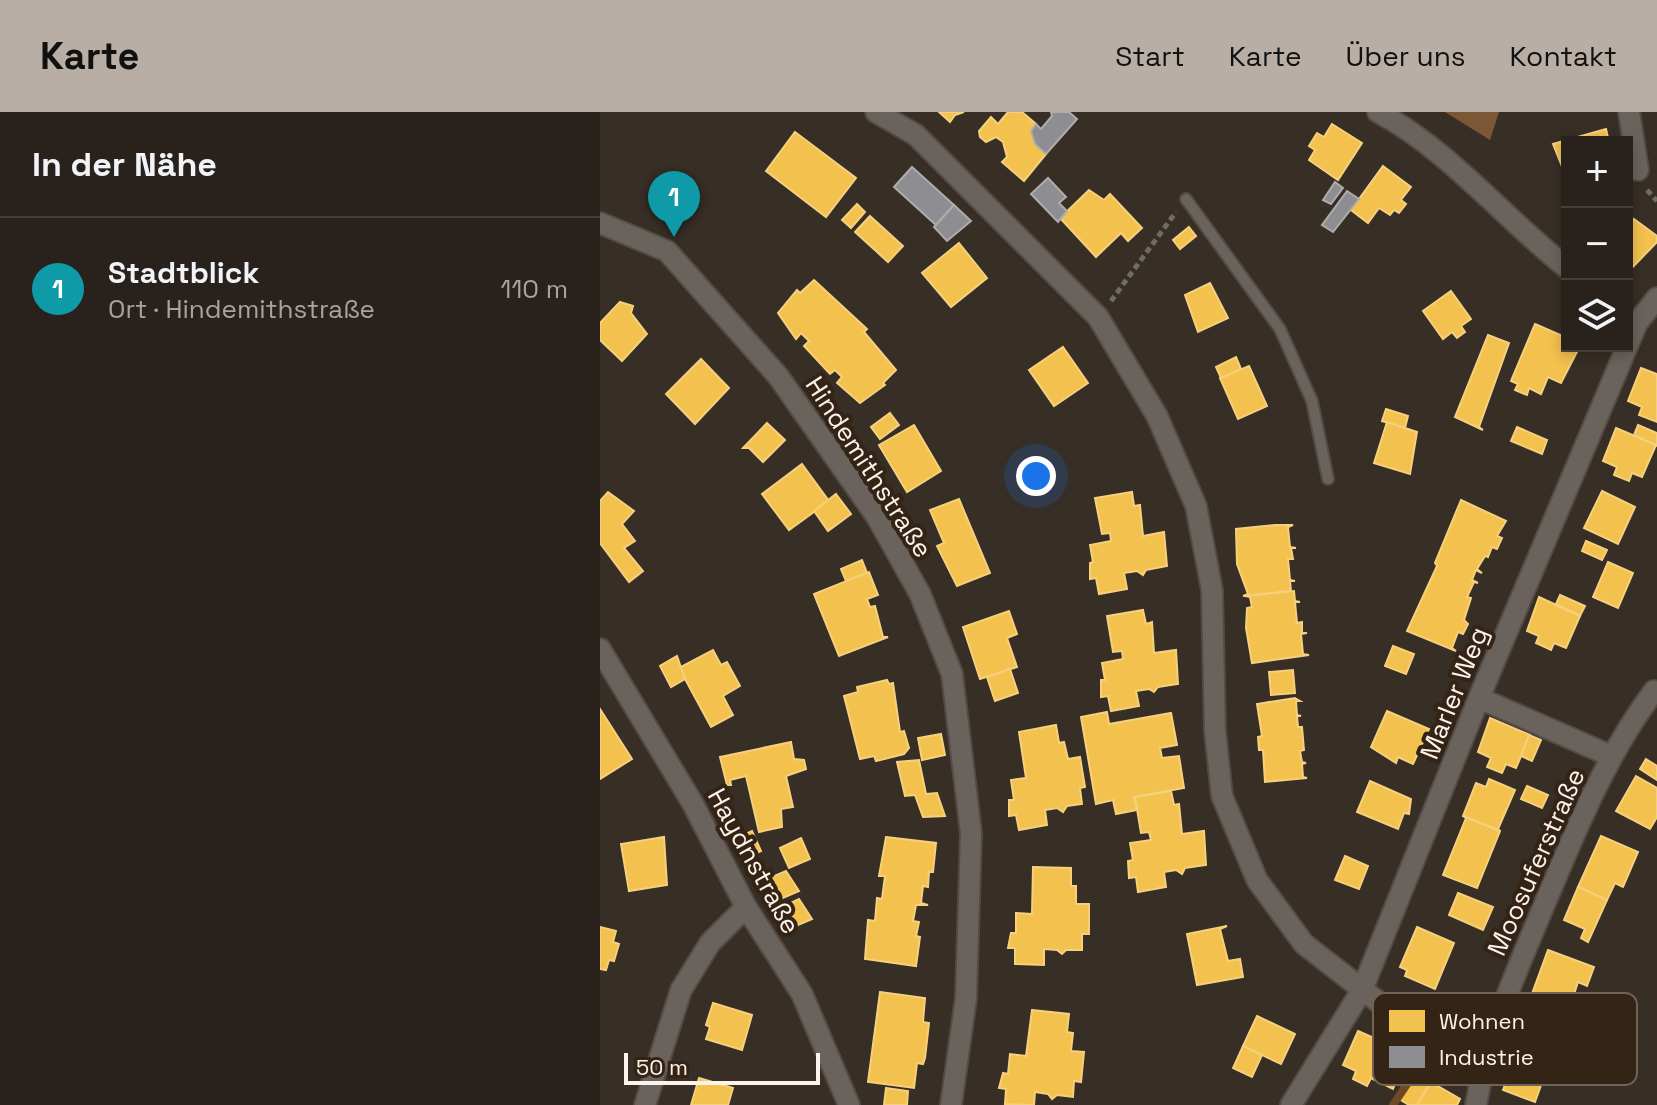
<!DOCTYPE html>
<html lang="de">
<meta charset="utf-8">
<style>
:root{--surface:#29221c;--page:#312a25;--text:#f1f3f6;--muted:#a5a4a3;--line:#453f3b;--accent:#b8aea5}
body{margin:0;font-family:"Space Grotesk",sans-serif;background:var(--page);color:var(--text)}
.controls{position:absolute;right:24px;top:24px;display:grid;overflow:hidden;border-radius:0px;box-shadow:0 4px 12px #0003}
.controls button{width:72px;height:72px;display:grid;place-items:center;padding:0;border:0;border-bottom:2px solid var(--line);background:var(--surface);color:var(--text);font:40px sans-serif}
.scale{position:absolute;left:24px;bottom:20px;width:196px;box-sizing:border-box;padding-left:8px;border:4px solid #fef3ea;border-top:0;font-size:22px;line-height:28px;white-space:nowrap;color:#fef3ea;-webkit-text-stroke:6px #332416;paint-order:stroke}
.you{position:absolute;left:436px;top:364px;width:28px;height:28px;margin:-20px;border:6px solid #fff;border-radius:50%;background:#1a73e8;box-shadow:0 0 0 12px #1a73e833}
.badge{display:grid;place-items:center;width:52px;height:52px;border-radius:50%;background:var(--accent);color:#fff;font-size:26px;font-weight:700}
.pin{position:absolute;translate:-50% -66px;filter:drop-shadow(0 2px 4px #0008)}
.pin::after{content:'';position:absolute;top:42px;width:28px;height:24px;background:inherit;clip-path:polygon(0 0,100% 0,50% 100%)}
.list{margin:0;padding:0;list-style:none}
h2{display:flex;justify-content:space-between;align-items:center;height:104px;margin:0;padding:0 32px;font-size:34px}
h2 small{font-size:26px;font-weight:400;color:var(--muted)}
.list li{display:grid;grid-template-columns:52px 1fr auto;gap:24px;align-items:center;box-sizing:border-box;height:144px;padding:0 32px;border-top:2px solid var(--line)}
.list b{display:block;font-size:30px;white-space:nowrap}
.list p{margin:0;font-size:26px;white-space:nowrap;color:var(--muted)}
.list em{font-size:26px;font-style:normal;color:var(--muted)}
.icon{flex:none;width:44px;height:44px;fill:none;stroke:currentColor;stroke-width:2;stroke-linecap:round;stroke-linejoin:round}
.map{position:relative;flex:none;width:1057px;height:993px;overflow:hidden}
header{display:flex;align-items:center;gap:48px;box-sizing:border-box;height:112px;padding:0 40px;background:var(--accent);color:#111}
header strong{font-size:38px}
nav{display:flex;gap:44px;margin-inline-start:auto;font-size:28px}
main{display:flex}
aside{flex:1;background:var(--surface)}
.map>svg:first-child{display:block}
</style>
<header>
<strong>Karte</strong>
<nav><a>Start</a><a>Karte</a><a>Über uns</a><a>Kontakt</a></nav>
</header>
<main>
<aside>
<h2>In der Nähe<small></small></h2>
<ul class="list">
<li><span class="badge" style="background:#0f9aa8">1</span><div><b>Stadtblick</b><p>Ort · Hindemithstraße</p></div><em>110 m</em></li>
</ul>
</aside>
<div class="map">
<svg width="1057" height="993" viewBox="0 0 1057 993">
<rect width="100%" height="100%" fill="#372e26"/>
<path fill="#7c5736" d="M845 0H899L890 28Z"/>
<g fill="#f2c14e" stroke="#f6d07d" stroke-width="2">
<path d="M339 0H364L355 3 350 10Z"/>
<path d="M408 0H422L436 12 431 19 435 32 446 42 424 69 402 50 407 45 403 30 396 25 386 30 380 25 379 19 391 5 398 12Z"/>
<path d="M732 12 762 31 738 68 709 48 715 38 709 34 717 21 724 25Z"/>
<path d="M1006 17 1009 30H967V67L953 32Z"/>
<path d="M195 20 256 66 226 105 166 59Z"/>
<path d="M783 54 811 75 801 88 806 92 799 101 794 98 790 103 779 96 768 111 751 98Z"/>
<path d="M489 78 504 88 510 82 542 116 528 129 521 121 496 145 460 106Z"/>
<path d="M257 92 265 100 251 116 242 108Z"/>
<path d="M270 104 303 134 288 150 255 120Z"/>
<path d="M1034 107 1057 124V130L1027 161V117Z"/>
<path d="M589 115 596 124 580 137 573 128Z"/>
<path d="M359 131 387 166 351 195 322 161Z"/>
<path d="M214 168 267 217 264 220 296 258 283 271 285 273 260 291 237 271 242 265 235 258 230 262 204 234 209 229 201 221 196 227 178 201 197 178 200 181Z"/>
<path d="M610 171 628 206 598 220 585 183Z"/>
<path d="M851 179 871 207 861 214 865 220 857 226 852 220 843 227 823 199Z"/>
<path d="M20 190 33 194 31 201 47 222 22 249 0 228V211Z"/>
<path d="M935 212 967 226V234H980L961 271 948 265 941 282 929 276 927 283 915 278 918 272 911 269Z"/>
<path d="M888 223 909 231 879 315 883 318 855 305Z"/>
<path d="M463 235 488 271 454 294 429 258Z"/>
<path d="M636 245 641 257 621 266 616 255Z"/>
<path d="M101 247 129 276 95 312 66 282Z"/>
<path d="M649 254 667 294 638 307 620 266Z"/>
<path d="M1041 256 1057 262V310L1039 303 1042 295 1028 289Z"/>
<path d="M786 297 808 304 805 316 782 309Z"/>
<path d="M290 301 299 313 280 327 271 315Z"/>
<path d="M787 310 817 320 810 362 774 351Z"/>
<path d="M167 311 185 328 163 350 149 336H143Z"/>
<path d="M314 313 341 359 307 380 279 333Z"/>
<path d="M1038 313 1057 321V334L1034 323Z"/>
<path d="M917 315 947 328 942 342 911 329Z"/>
<path d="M1016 316 1056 333 1042 365 1032 361 1029 369 1014 363 1017 355 1003 349Z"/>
<path d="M202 352 229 389 189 418 162 382Z"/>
<path d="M1002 379 1035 395 1018 432 984 416Z"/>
<path d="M8 380 34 399 22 412 35 429 24 436 43 459 29 470 0 431V389Z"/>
<path d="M532 380 534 394 540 393 543 424 564 420 567 454 546 458 543 463 537 459 524 461 527 477 499 482 496 466 490 467V451L493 450 490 433 511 429 510 421 502 422 495 386Z"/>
<path d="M236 382 251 402 228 419 214 399Z"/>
<path d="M359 387 390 461 357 474 337 434 344 431 330 398Z"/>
<path d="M861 388 906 409 897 424 902 426 897 437 892 435 888 445 885 444 877 457 882 461 876 458 872 468 878 471 874 470 867 485 871 486 864 508 868 512 863 522 858 520 852 536 856 539 807 519 837 454 835 451Z"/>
<path d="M675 413H693L688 415 690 435 696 436H691L693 447H688L690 468 695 469H690L691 479 643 484 648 482 637 452 636 417Z"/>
<path d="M986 429 1007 438 1002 448 982 439Z"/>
<path d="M262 448 267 461 246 469 241 457Z"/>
<path d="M1008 450 1033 461 1018 496 993 485Z"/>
<path d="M269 460 278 483 267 487 270 495 275 494 283 525H288L239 544 214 482Z"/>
<path d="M694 479 695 489 700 490H695L697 511 702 510V521H707L701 522 703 542 709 543 652 551 646 516 647 496 652 495 650 485 645 484Z"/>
<path d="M960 483 985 494 980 504 956 492Z"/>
<path d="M939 485 980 504 966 536 954 531 951 538 936 531 939 524 927 519Z"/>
<path d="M543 498 546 512 552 510 554 541 576 538 578 572 558 575 554 580 549 577 536 579 539 594 511 599 508 584 501 585V568H505L502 551 523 547 522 539 513 540 507 504Z"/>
<path d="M409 499 417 522 407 526 417 555 380 567 363 515Z"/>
<path d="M793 534 814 542 806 562 785 554Z"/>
<path d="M113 538 121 553 127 550 140 574 123 584 133 603 111 615 79 556Z"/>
<path d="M77 544 85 567 71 575 60 554Z"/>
<path d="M410 557 418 581 395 589 387 565Z"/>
<path d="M693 558 695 581 671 583 669 560Z"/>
<path d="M287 568 289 572 293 571 300 620 304 619 309 636 304 642 276 649 274 644 260 647 244 584 258 580 257 575Z"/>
<path d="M695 586 700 589H696L697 603 701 604H697L698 615H702L704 638 700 639 702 650 706 651 702 652 703 665 707 666 665 670 663 638H659L658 625 662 624 657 592Z"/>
<path d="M0 597 32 647 0 667Z"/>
<path d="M787 599 829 617 813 652 798 645 796 651 771 635Z"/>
<path d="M507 600 509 612 571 601 577 633 560 636 562 646 579 644 584 676 534 685 537 698 516 702 513 688 496 692 481 605Z"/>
<path d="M890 606 930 623 916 656 906 652 902 661 887 655 891 646 878 640Z"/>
<path d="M456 613 459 631 464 630 468 647 480 645 485 675 480 676 482 692 467 694 463 700 457 696 445 698 447 713 419 718 416 703 409 704V688H414L411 668 426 666 419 620Z"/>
<path d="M341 622 345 643 322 648 318 626Z"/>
<path d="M929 623 941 628 932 649 921 644Z"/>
<path d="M191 630 194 647 204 648 206 657 186 664 193 695 181 697 182 715 159 720 146 664 130 668 131 673H127L120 645Z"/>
<path d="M1046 647 1057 654V668L1040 657Z"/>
<path d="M319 648 326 682 337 681 345 704 323 705 315 683 305 684 297 650Z"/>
<path d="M1036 664 1057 676V705L1050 717 1016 699Z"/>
<path d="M889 667 915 678 898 717 900 719 863 704 876 671 886 675Z"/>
<path d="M770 669 811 687 809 702 804 701 798 717 757 700Z"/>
<path d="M927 674 948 683 942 696 921 687Z"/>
<path d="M571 679 574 693 579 692 582 722 604 719 606 753 585 756 582 762 576 758 564 760 566 775 538 780 536 765 529 766 528 749 533 748 530 731 551 728 549 720 541 721 535 685Z"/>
<path d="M863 704 900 719 877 776 843 763 866 706Z"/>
<path d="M152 719 161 739 151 744 141 724Z"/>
<path d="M1001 724 1038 740 1023 775 1015 771 1007 788 978 775Z"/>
<path d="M64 725 67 773 29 779 21 732Z"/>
<path d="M286 725 336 731 333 760H329L328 775 323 774 321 791 328 793H316L313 809 319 810 316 824 320 825 316 854 265 847 268 808 275 809 277 786 282 787 285 764H279Z"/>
<path d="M201 726 210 747 189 756 180 736Z"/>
<path d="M745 744 768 754 759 777 735 768Z"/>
<path d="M433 755 471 756V774H476V792H489V822H482V838H466L462 842 457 838 444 837V853L415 852V836H408L411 821H416V801L432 802Z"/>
<path d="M186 759 199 779 178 788 165 768Z"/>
<path d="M978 775 1007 788 988 830 981 826 985 817 964 808Z"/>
<path d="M858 781 893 795 883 818 849 803Z"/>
<path d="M199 787 212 807 191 816 178 797Z"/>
<path d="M627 814 620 817 628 849 640 847 643 865 597 873 587 822Z"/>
<path d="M0 815 16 819 13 830 19 832 14 849 9 848 6 858 0 857Z"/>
<path d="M817 815 854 831 835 877 805 864 807 858 800 855Z"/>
<path d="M948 838 994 855 987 874 978 870 967 904 929 890Z"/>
<path d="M280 880 325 886 323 910 329 911 325 946 323 952 317 951 314 976 268 970Z"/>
<path d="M113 891 152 903 142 938 106 927 110 915 106 913Z"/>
<path d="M432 898 469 902 467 920 473 921 471 939 484 940 481 970 474 969 473 985 457 983 452 987 448 982 435 980 434 993 405 992 406 977 399 976 403 961 408 962 410 942 426 944Z"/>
<path d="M657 904 695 922 681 952 643 934Z"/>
<path d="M758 919 808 941 793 977 771 966 767 974 753 967 756 959 743 953Z"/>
<path d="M643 934 662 943 652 965 633 956Z"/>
<path d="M910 946 946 959 935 990 903 978 914 948Z"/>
<path d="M815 965 829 973 817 993H809L799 987Z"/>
<path d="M99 966 133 976 128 993H91Z"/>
<path d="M831 970 860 987 857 993H817Z"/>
<path d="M286 976 308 979 307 993H284Z"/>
</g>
<g fill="#8d8d92" stroke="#afacac" stroke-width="2">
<path d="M451 0H469L477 7 446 42 435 32 431 19 436 12 441 17 452 4Z"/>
<path d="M312 55 354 93 336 113 294 75Z"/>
<path d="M448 66 466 85 459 91 467 99 458 110 431 82Z"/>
<path d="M735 70 743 76 731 92 723 88Z"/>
<path d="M747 79 759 87 733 120 722 113Z"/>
<path d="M354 93 371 109 347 129 334 115Z"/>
</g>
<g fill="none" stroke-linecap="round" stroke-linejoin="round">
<path stroke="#6f4926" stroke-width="8" d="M793 993 828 941"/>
<g stroke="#534b44" stroke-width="14">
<path id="service" d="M586 87 680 217 712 289 728 367"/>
</g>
<g stroke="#534b44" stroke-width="24">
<g id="minor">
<path d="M276 0 316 23 498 205 557 304 596 394 612 478 615 619 622 684 657 768 704 832 880 969"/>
<path d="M778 0C849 38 904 106 967 156"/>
<path d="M1029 0 1038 58"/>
<path d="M0 111 67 139 178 264 277 405 320 482 352 562 371 721 366 886 351 993"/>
<path d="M0 537 93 692 146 795 202 882 249 993"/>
<path d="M879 586 1011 644"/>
<path d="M45 993 81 878 110 831 146 795"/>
<path d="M691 993 762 878 879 586 1037 211 1057 186"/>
<path d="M876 993C887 923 918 856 945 791 976 718 1006 643 1054 579L1057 580"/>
</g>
</g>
<g stroke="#716b66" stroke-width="5" stroke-dasharray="6 4" stroke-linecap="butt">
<path d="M1047 78 1057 89"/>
<path d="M511 189 576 100"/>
</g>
<use href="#service" stroke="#6a635d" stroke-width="10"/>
<use href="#minor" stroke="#6a635d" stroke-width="20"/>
</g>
<g text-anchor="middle" stroke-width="8" stroke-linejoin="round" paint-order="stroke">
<g font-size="26" fill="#fef3ea" stroke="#332416">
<text transform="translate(269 355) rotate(57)" y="9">Hindemithstraße</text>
<text transform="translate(854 581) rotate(-68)" y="9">Marler Weg</text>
<text transform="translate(154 749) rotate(61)" y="9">Haydnstraße</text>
<text transform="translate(936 750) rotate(-66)" y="9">Moosuferstraße</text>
</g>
</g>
<rect x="773" y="881" width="264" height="92" rx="12" fill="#332416" stroke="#706256" stroke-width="2"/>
<rect x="789" y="898" width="36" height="22" fill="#f2c14e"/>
<rect x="789" y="934" width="36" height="22" fill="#8d8d92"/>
<g font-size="22" fill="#fef3ea">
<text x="839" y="917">Wohnen</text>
<text x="839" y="953">Industrie</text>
</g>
</svg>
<div class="controls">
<button>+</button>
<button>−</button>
<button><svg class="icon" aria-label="layers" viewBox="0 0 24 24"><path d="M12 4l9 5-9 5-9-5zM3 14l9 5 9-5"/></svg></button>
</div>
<div class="scale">50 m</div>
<div class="you"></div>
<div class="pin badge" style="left:74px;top:125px;background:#0f9aa8">1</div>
</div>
</main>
